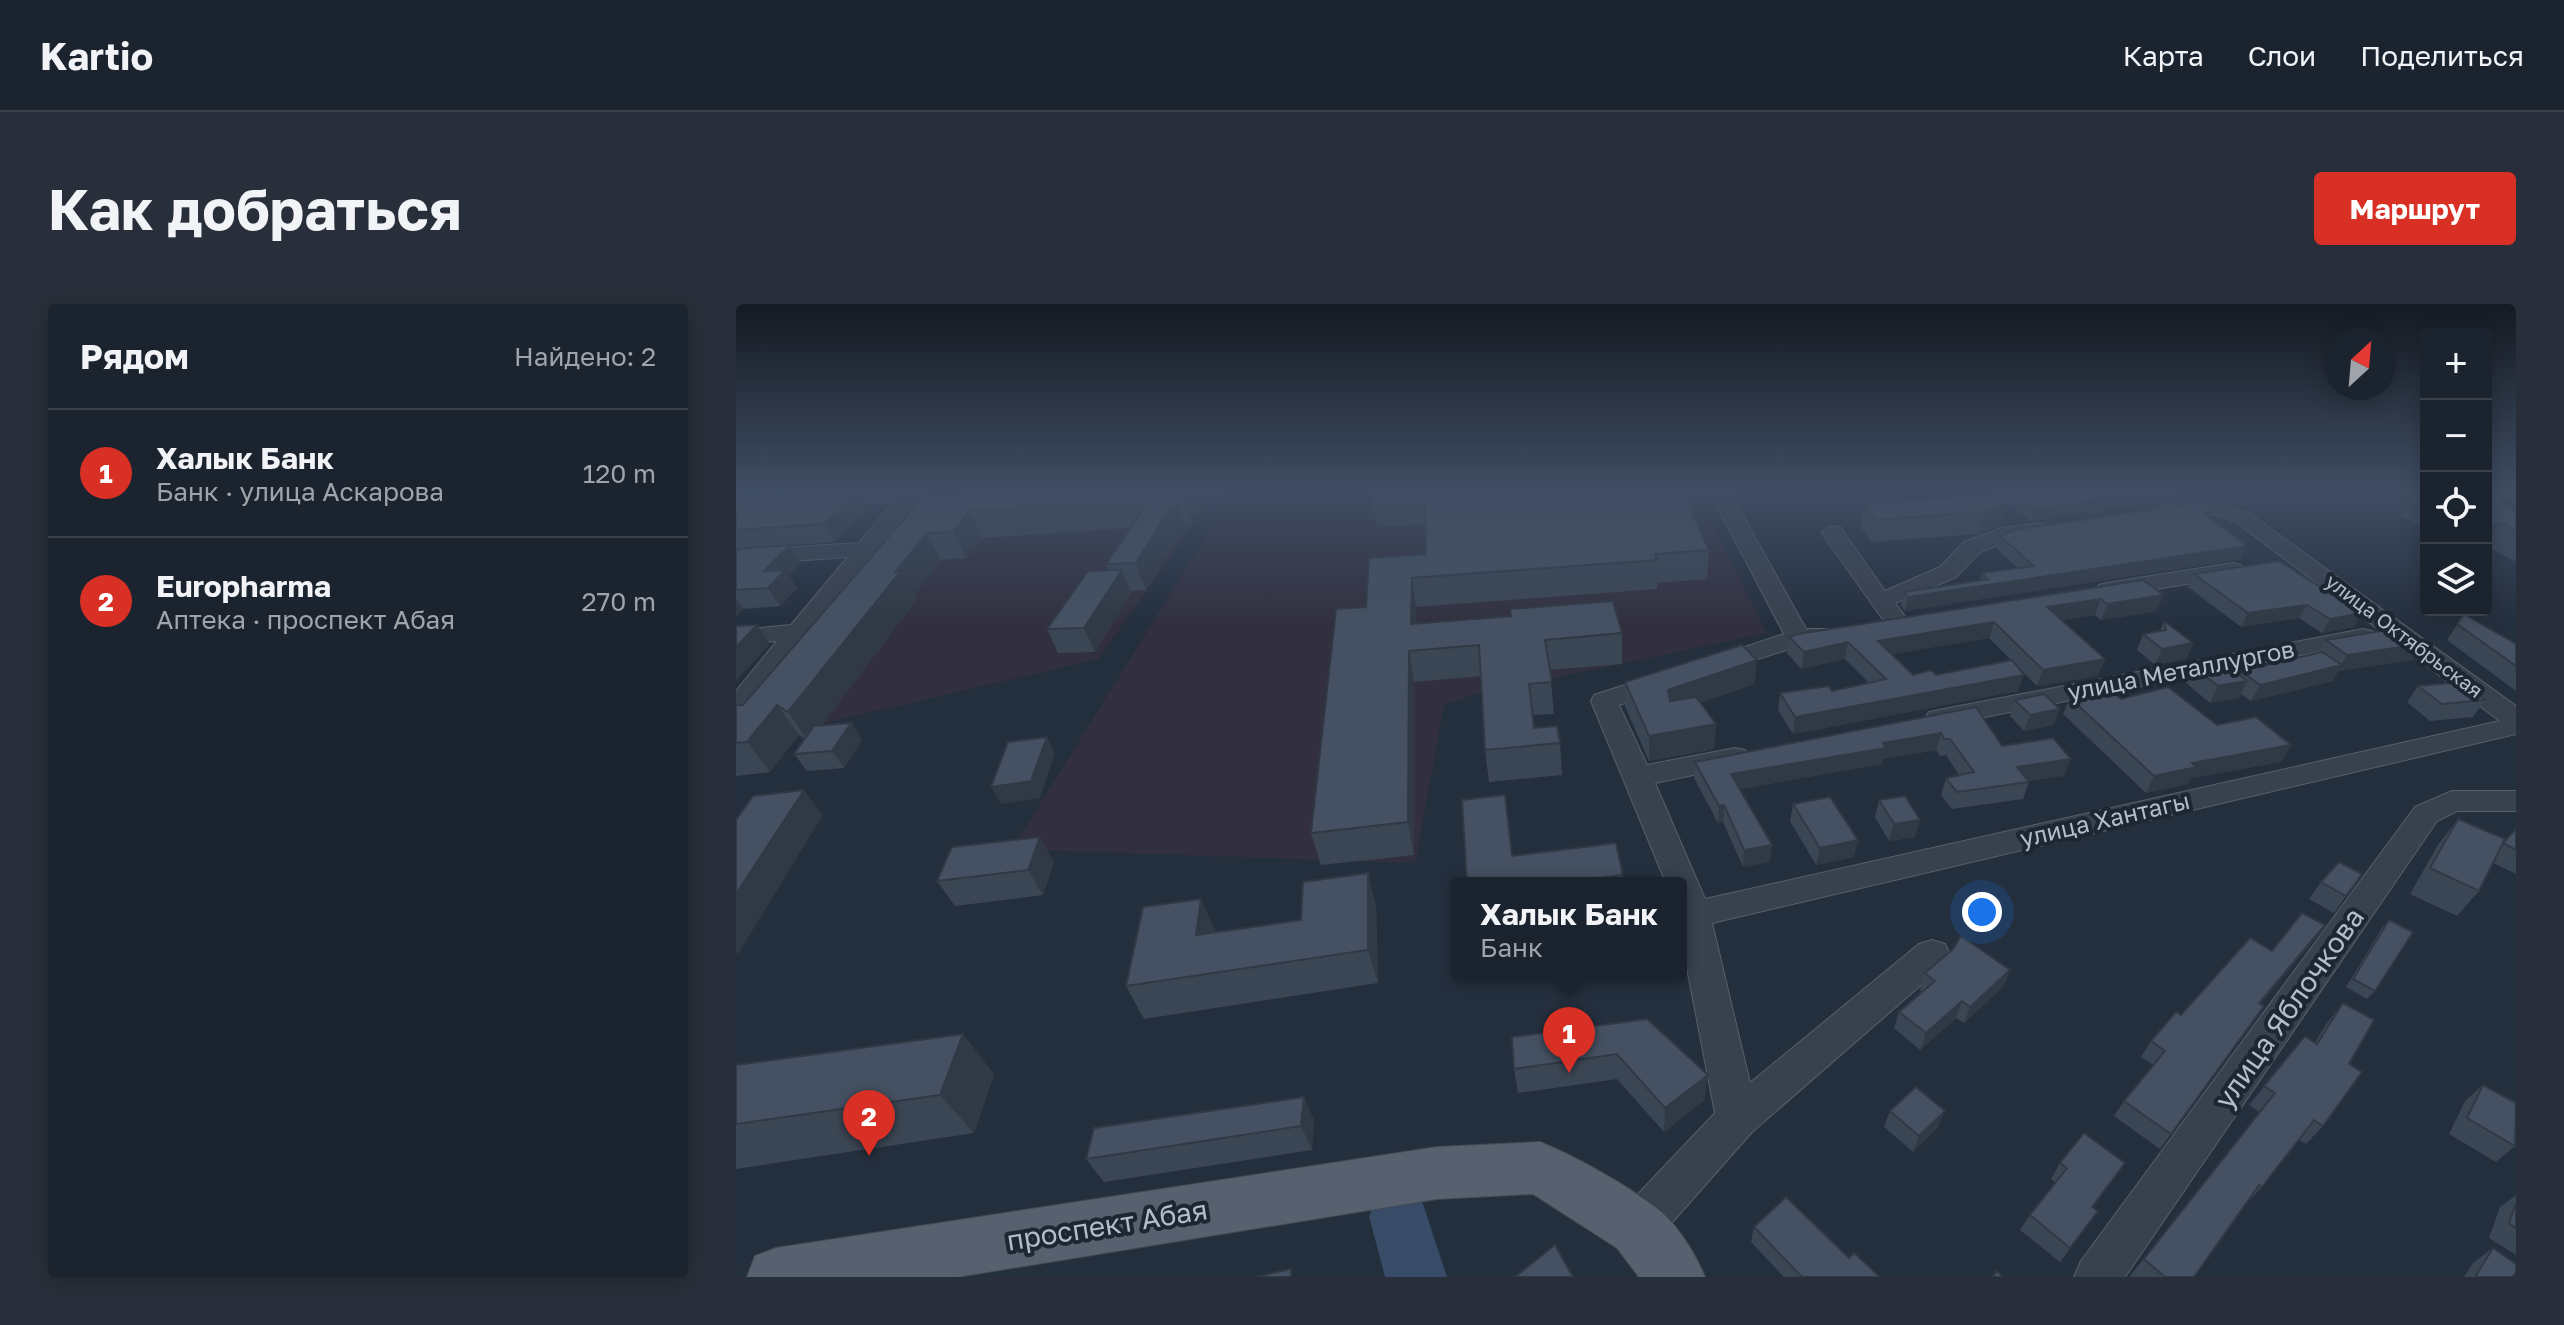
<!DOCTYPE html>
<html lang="ru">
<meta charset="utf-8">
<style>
:root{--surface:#1b232e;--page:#282f3a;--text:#f1f3f6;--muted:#a0a4aa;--line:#39404a;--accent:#d93025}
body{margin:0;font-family:"Golos Text",sans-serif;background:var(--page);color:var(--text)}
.controls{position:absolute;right:24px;top:24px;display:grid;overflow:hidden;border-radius:8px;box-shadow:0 4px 20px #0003}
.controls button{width:72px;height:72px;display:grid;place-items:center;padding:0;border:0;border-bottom:2px solid var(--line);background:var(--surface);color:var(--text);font:40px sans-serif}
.compass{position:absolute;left:1588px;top:24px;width:72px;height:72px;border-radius:50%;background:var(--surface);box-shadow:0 4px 20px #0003;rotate:26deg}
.you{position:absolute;left:1246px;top:608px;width:28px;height:28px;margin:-20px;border:6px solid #fff;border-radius:50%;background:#1a73e8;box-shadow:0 0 0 12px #1a73e833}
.badge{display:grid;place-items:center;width:52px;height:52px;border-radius:50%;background:var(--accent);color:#fff;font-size:26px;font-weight:700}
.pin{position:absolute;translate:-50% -66px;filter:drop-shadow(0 2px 4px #0008)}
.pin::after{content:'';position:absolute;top:42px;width:28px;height:24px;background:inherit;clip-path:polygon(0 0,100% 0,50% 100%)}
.popup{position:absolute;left:715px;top:573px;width:236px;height:104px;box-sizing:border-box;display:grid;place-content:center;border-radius:8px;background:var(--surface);filter:drop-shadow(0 2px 6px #0005);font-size:26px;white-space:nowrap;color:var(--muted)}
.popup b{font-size:30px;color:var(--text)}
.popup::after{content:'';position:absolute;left:50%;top:100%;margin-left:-16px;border:16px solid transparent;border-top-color:var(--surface)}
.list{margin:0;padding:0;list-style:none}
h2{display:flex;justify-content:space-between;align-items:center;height:104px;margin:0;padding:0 32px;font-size:34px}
h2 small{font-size:26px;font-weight:400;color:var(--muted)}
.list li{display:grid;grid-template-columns:52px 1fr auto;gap:24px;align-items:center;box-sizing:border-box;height:128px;padding:0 32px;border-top:2px solid var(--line)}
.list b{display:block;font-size:30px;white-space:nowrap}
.list p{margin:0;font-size:26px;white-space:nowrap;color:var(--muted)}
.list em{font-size:26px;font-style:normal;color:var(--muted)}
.icon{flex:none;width:44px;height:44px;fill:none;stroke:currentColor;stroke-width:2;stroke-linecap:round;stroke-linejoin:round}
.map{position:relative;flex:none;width:1780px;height:973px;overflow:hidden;border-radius:8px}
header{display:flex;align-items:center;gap:48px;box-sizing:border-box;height:112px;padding:0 40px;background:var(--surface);border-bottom:2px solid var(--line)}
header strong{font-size:38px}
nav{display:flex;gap:44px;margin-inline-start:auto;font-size:28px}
.intro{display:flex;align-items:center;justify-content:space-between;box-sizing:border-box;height:192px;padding:0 48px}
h1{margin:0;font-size:56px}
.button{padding:20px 36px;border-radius:8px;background:var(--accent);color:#fff;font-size:28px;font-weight:700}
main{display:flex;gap:48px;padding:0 48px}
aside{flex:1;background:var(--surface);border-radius:8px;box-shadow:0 4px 20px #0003}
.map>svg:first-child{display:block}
</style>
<header>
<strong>Kartio</strong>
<nav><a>Карта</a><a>Слои</a><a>Поделиться</a></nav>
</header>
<div class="intro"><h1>Как добраться</h1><a class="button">Маршрут</a></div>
<main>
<aside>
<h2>Рядом<small>Найдено: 2</small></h2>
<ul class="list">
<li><span class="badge">1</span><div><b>Халык Банк</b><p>Банк · улица Аскарова</p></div><em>120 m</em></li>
<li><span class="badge">2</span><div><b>Europharma</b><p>Аптека · проспект Абая</p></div><em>270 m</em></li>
</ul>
</aside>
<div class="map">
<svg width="1780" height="973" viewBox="0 0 1780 973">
<rect width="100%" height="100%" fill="#242f3e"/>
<g fill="#32303f">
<path d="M830 185H960L1030 329 734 392 708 401 679 559 276 545 486 207Z"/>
<path d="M468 206 362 355 7 438 202 218Z"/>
</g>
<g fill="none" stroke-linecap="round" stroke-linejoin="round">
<path fill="#394c67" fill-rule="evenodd" d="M663 883 684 891 711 973H649L633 912 642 891Z"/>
<g stroke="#565f6c" stroke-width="2">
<g id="minor">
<path d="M189 185 10 410 0 412V387L41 337 0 340V326L55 321 112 253 0 261V247L123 239 158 198 0 204V192Z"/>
<path d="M972 185H992L1070 325H1099L1102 330 1099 335 1066 341 975 370 966 367 962 362 966 357 1048 330Z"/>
<path d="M1471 195 1514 210 1780 402V430L976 619 1014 779 1183 640 1196 636 1209 640 1214 650 1209 660 1016 828 917 940 901 946 885 940 879 924 885 908 979 809 945 633V579H930L855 397 858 391 920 371H938L942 377 938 383 883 401 911 461 999 444 1009 446 1013 453 1009 460 919 479 969 595 1764 417 1500 218 1469 207 1426 214 1416 208 1426 202Z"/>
<path d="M1304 219 1315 225 1311 229 1277 235 1244 248 1220 273 1159 299 1174 319 1171 324H1153L1085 228 1096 222 1104 223 1149 287 1204 263 1228 238 1265 224Z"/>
<path d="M1497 259 1505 261 1508 266 1505 271 1371 293 1363 291 1359 286 1363 281 1371 279Z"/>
<path d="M1627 325 1636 327 1639 332 1636 337 1203 422 1193 420 1189 414 1193 408 1203 406Z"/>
<path d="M1716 487H1780V507H1721L1701 517 1389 973H1338L1345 957 1679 503Z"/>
</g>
</g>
<g stroke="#414a57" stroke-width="2">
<path id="major" d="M804 838C841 853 887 879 919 903 940 918 959 949 969 973H903L881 944 797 890 701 895 221 973H11L19 952 40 944 701 843Z"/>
</g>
<use href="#minor" fill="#38414e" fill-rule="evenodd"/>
<use href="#major" fill="#56606e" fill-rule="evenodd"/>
</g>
<g fill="#3b4654" fill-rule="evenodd">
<path d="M5 185H112L8 189Z"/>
<path d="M110 185 112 189 131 206 99 238 0 245V189Z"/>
<path d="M252 185H501L488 186 487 189 468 190 456 221H449L410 286 394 287 395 289 359 348 322 349 311 325 373 266 370 260 394 224 246 234 230 254 205 256 178 291 181 295 85 422 115 419 126 436 108 464 71 467 58 450 69 435 63 431 34 468 0 472V401H7L187 193 248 190Z"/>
<path d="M637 185H945L973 246 971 275 921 279V285L680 303V319L886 329V360L814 366 818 410 796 411 798 424 824 439 826 471 753 478 749 446 745 372 678 378V551L585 561 575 529 630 303 690 250V220L641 223 636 195Z"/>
<path d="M1255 185H1356L1434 197 1296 217 1270 197 1265 221 1242 230 1135 238 1124 222 1128 200 1263 190Z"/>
<path d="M1750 185H1780V197L1758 190 1780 210V258L1750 242Z"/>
<path d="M1690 187V225L1665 212 1678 189Z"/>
<path d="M1476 208 1474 214 1511 242 1505 255 1169 307 1165 302 1168 288 1244 276 1246 269 1282 264 1261 245 1264 232Z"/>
<path d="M54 241 65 259 53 272 61 284 44 302 7 305 0 312V245Z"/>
<path d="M1458 270 1626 309 1618 323 1586 329 1563 314 1505 323 1452 283Z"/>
<path d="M1407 276 1421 307 1365 316 1359 311 1325 316 1362 372 1301 382 1280 361 1282 387 1057 430 1042 406 1044 389 1096 387 1133 379 1109 355 1065 365 1051 349 1053 333ZM1253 334 1275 356 1200 371H1177L1156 350Z"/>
<path d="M1728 310 1780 340V387L1711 336Z"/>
<path d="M1428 317 1457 339 1450 355 1419 361 1401 346 1407 330 1424 327Z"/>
<path d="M1590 336 1687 340 1677 356 1602 367 1597 377 1515 397 1505 390 1503 394 1474 399 1449 378 1456 361 1503 371 1505 367 1582 349Z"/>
<path d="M1021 356 1018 380 964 399 980 420 978 445 913 457 889 402V378Z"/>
<path d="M1682 382 1749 396 1737 413 1694 417 1671 398Z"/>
<path d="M1334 394 1385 395 1555 441 1545 458 1455 474 1452 480 1410 489 1327 410Z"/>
<path d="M1279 396 1318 421 1288 427 1274 412Z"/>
<path d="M1240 403 1266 442 1328 472 1292 477 1293 478 1287 495 1216 505 1205 491 1210 474 1223 471 1210 451 1204 452 1200 446 1147 455 1146 460 1004 485 1034 558 1007 563 987 518 982 519 958 474 959 458Z"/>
<path d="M1143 496 1179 533 1153 537 1139 513Z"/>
<path d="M1057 500 1118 553 1080 561 1054 517Z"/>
<path d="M1722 515 1767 539 1780 525V570L1757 559 1743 587 1721 612 1674 590 1702 541Z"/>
<path d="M776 552 887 571V579H731Z"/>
<path d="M318 558 307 591 219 602 201 577Z"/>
<path d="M1626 570 1598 609 1573 595 1585 578Z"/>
<path d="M640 602 642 679 408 715 390 682 480 628 565 616Z"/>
<path d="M1653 616 1639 687 1631 695 1610 683 1646 624Z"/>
<path d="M1589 621 1577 637 1524 700 1528 702 1424 845 1378 812 1388 797 1417 761 1405 753 1415 737 1445 711 1536 647Z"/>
<path d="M1274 666 1267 683 1228 719 1220 714 1184 746 1158 724 1163 708 1186 688 1184 686 1189 669Z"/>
<path d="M1607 699 1613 760 1587 822 1570 840 1563 836 1526 883 1509 901 1458 973H1395L1394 972 1523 808 1513 801 1569 732 1579 738 1591 719Z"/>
<path d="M911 715 969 795 928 828 881 775 782 789 778 765Z"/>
<path d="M0 761 258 770 238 829 0 865Z"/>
<path d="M1747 781 1779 842 1760 858 1713 830 1729 797Z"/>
<path d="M568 793 578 817 576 846 368 878 350 855Z"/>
<path d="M1154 807 1202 823 1177 848 1148 823Z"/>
<path d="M1324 859 1378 874 1356 903 1362 907 1324 958 1284 926 1294 911 1319 878 1315 875Z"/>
<path d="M1780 891V951L1753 934 1764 903Z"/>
<path d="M1018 923 1113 954 1144 973H1048L1015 938Z"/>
<path d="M1757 944 1780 973H1728L1737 959Z"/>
</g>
<g fill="#303945">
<path d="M110 185 115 195 121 189 131 206 99 238 88 220 105 190Z"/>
<path d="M452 185H466L468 190 456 221 447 195Z"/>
<path d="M1438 185 1434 197 1296 217 1299 205Z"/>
<path d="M440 195 449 221 410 286 400 259Z"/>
<path d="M1271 199 1265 221 1242 230 1248 208Z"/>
<path d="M233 207 246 234 230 254 217 228Z"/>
<path d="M1765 219 1750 242V222Z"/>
<path d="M191 229 205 256 178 291 181 295 73 438 52 408 159 268Z"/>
<path d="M54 241 65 259 53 272 61 284 44 302 32 284 28 267Z"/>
<path d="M1511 242 1505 255 1169 307 1172 293Z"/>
<path d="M386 266 395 289 359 348 348 324Z"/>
<path d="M676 274 680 303V350L675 320Z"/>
<path d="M1427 291 1421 307 1365 316 1371 300Z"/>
<path d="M0 295 7 305 0 312Z"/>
<path d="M1365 295 1359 311 1306 319 1311 303Z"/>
<path d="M1571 301 1563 314 1505 323 1512 309Z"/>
<path d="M1626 309 1618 323 1586 329 1594 315Z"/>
<path d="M1258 318 1253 334 1139 353 1142 337Z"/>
<path d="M21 321 34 340 0 377V343Z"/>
<path d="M1112 338 1109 355 1065 365 1068 348Z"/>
<path d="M1457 339 1450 355 1419 361 1426 345Z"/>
<path d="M1687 340 1677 356 1602 367 1597 377 1515 397 1524 381 1605 361 1611 351Z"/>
<path d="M673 347 678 378V551L672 518Z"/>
<path d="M1369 355 1362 372 1301 382 1307 366Z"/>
<path d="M1021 356 1018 380 931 411 932 386Z"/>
<path d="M1288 371 1282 387 1057 430 1059 413Z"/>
<path d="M1511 377 1503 394 1474 399 1482 382Z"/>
<path d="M41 401 63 431 34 468 11 438Z"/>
<path d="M1324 405 1318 421 1288 427 1294 411Z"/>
<path d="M115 419 126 436 108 464 96 447Z"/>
<path d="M980 420 978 445 913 457V432Z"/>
<path d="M1205 429 1200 446 1147 455 1146 460 993 487 995 470 1147 439Z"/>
<path d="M311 433 319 450 304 494 265 500 255 483Z"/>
<path d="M1555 441 1545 458 1455 474 1452 480 1410 489 1418 472 1456 459Z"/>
<path d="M1335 455 1328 472 1275 480 1281 463Z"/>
<path d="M68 486 87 511 2 650 0 648V590Z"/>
<path d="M988 501 987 518 982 519 983 502Z"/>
<path d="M1184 516 1179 533 1153 537 1158 520Z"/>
<path d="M304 533 318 558 307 591 292 566Z"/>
<path d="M1122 536 1118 553 1080 561 1084 544Z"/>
<path d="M1036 541 1034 558 1007 563 1008 546Z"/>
<path d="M632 569 640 602 642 679 632 646Z"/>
<path d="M465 595 480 628 460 631Z"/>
<path d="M1589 621 1577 637 1511 715 1523 699Z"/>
<path d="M1274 666 1267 683 1228 719 1234 703Z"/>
<path d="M1226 697 1220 714 1184 746 1190 729Z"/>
<path d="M227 730 258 770 238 829 204 791Z"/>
<path d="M972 771 969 795 928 828 929 804Z"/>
<path d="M568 793 578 817 576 846 565 822Z"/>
<path d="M1209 807 1202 823 1177 848 1183 832Z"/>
</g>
<g fill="#455162" stroke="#303945" stroke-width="2">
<path d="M110 185 105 190 121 189 88 220 0 226V189Z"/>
<path d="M252 185H452L447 195H440L400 259 370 260 413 197 233 207 217 228 191 229 159 268 165 267 52 408 41 401 11 438 0 439V401H7L187 193 248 190Z"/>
<path d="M637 185H945L973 246 919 250 921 256 676 274 675 320 775 312 774 305 877 297 886 329 809 336 816 378 793 380 798 424 821 422 824 439 749 446 743 341 673 347 672 518 575 529 600 305 630 303 633 254 690 250 689 192 636 195Z"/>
<path d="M1274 185H1438L1299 205Z"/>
<path d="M1750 185H1752L1780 210V226L1765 219 1750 222Z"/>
<path d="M1690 187V195L1678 189Z"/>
<path d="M1270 190 1271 199 1248 208 1139 216 1128 200Z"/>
<path d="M1462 199 1476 208 1468 209 1511 242 1172 293 1168 288 1252 275 1246 269 1298 262 1264 232 1282 225Z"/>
<path d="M54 241 28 267 49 266 32 284 0 286V245Z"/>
<path d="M1543 257 1626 309 1594 315 1571 301 1512 309 1458 270Z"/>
<path d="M386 266 348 324 311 325 352 267Z"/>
<path d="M1407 276 1427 291 1371 300 1365 295 1311 303 1369 355 1307 366 1258 318 1142 337 1177 371 1195 366 1200 371 1276 356 1288 371 1059 413 1044 389 1093 382 1096 387 1150 375 1112 338 1068 348 1053 333 1062 330Z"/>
<path d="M1728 310 1780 340V362L1721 320Z"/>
<path d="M1428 317 1457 339 1426 345 1407 330 1430 326Z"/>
<path d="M21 321 0 343V322Z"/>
<path d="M1663 324 1687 340 1611 351 1590 336Z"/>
<path d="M1006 341 1021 356 932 386 934 397 960 393 980 420 913 432 889 378Z"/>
<path d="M1586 348 1606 361 1524 381 1505 367Z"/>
<path d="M1485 356 1511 377 1482 382 1456 361Z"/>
<path d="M1725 378 1749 396 1706 400 1682 382Z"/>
<path d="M1432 383 1481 421 1520 413 1555 441 1456 459 1461 463 1418 472 1334 394 1372 385 1385 395Z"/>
<path d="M1308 390 1324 405 1294 411 1279 396Z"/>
<path d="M1240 403 1266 442 1317 434 1335 455 1281 463 1293 478 1221 488 1210 474 1238 468 1214 435H1208L1205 429 1147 439 1150 444 995 470 1036 541 1008 546 988 501 983 502 959 458Z"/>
<path d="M115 419 96 447 58 450 78 422Z"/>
<path d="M311 433 295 477 255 483 272 438Z"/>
<path d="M68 486 0 590V516L17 492Z"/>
<path d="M769 491 776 552 880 539 887 571 821 579H731L726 496Z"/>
<path d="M1169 492 1184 516 1158 520 1143 496Z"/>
<path d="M1094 493 1122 536 1084 544 1057 500Z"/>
<path d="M1722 515 1769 535 1743 587 1694 564Z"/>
<path d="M1780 525V546L1767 539Z"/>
<path d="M304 533 292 566 201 577 216 543Z"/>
<path d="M1603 558 1626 570 1610 592 1585 578Z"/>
<path d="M632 569V646L390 682 407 603 465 595 460 631 565 616 567 578Z"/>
<path d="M1566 609 1589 621 1523 699 1528 702 1435 830 1388 797 1429 747 1415 737 1440 708 1445 711 1514 634 1536 647Z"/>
<path d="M1653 616 1677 628 1639 687 1617 675Z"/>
<path d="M1225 632 1274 666 1234 703 1226 697 1190 729 1163 708 1199 677 1189 669 1217 645Z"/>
<path d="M1607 699 1638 716 1613 760 1626 768 1587 822 1578 816 1526 883 1523 881 1458 973H1429L1408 955 1539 789 1528 782 1569 732 1581 740Z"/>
<path d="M911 715 972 771 929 804 881 750 778 765 776 733Z"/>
<path d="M227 730 204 791 0 820V761Z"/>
<path d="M1747 781 1780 799 1779 842 1731 814Z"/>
<path d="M1180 783 1209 807 1183 832 1154 807Z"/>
<path d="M568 793 565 822 350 855 358 824Z"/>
<path d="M1348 829 1389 859 1356 903 1362 907 1334 944 1294 911 1331 864 1324 859Z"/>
<path d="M1050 893 1113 954 1118 949 1144 973H1066L1018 923Z"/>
<path d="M1780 899V924L1773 919Z"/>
<path d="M819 941 837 973H779Z"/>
<path d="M1757 944 1780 960V973H1739Z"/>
<path d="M555 965V973H520Z"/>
<path d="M1261 967 1267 973H1256Z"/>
</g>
<linearGradient id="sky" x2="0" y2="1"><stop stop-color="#141a22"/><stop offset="0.58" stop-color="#3f4d63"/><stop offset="1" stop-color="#3f4d63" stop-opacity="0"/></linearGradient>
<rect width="1780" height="321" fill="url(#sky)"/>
<g text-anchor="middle" stroke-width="8" stroke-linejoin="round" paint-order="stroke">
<g font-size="20" fill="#b4bcc9" stroke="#1d2633">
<text transform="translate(1668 332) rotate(37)" y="7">улица Октябрьская</text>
</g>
<g font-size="24" fill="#b4bcc9" stroke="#1d2633">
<text transform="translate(1445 367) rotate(-11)" y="8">улица Металлургов</text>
<text transform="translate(1369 516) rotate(-13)" y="8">улица Хантагы</text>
</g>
<g font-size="28" fill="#b4bcc9" stroke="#1d2633">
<text transform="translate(1553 704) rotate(-55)" y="10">улица Яблочкова</text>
<text transform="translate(371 921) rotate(-9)" y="10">проспект Абая</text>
</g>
</g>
</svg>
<div class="controls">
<button>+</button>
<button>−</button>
<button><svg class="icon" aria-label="locate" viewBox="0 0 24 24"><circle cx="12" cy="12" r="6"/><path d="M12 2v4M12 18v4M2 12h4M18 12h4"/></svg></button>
<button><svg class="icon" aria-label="layers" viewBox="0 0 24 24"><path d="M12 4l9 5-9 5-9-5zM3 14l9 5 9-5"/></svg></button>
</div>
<svg class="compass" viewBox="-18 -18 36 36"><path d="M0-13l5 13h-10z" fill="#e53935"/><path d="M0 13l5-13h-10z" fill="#a0a4aa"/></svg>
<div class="you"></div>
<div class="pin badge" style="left:833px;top:769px">1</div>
<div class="popup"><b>Халык Банк</b>Банк</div>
<div class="pin badge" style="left:133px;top:852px">2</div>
</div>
</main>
